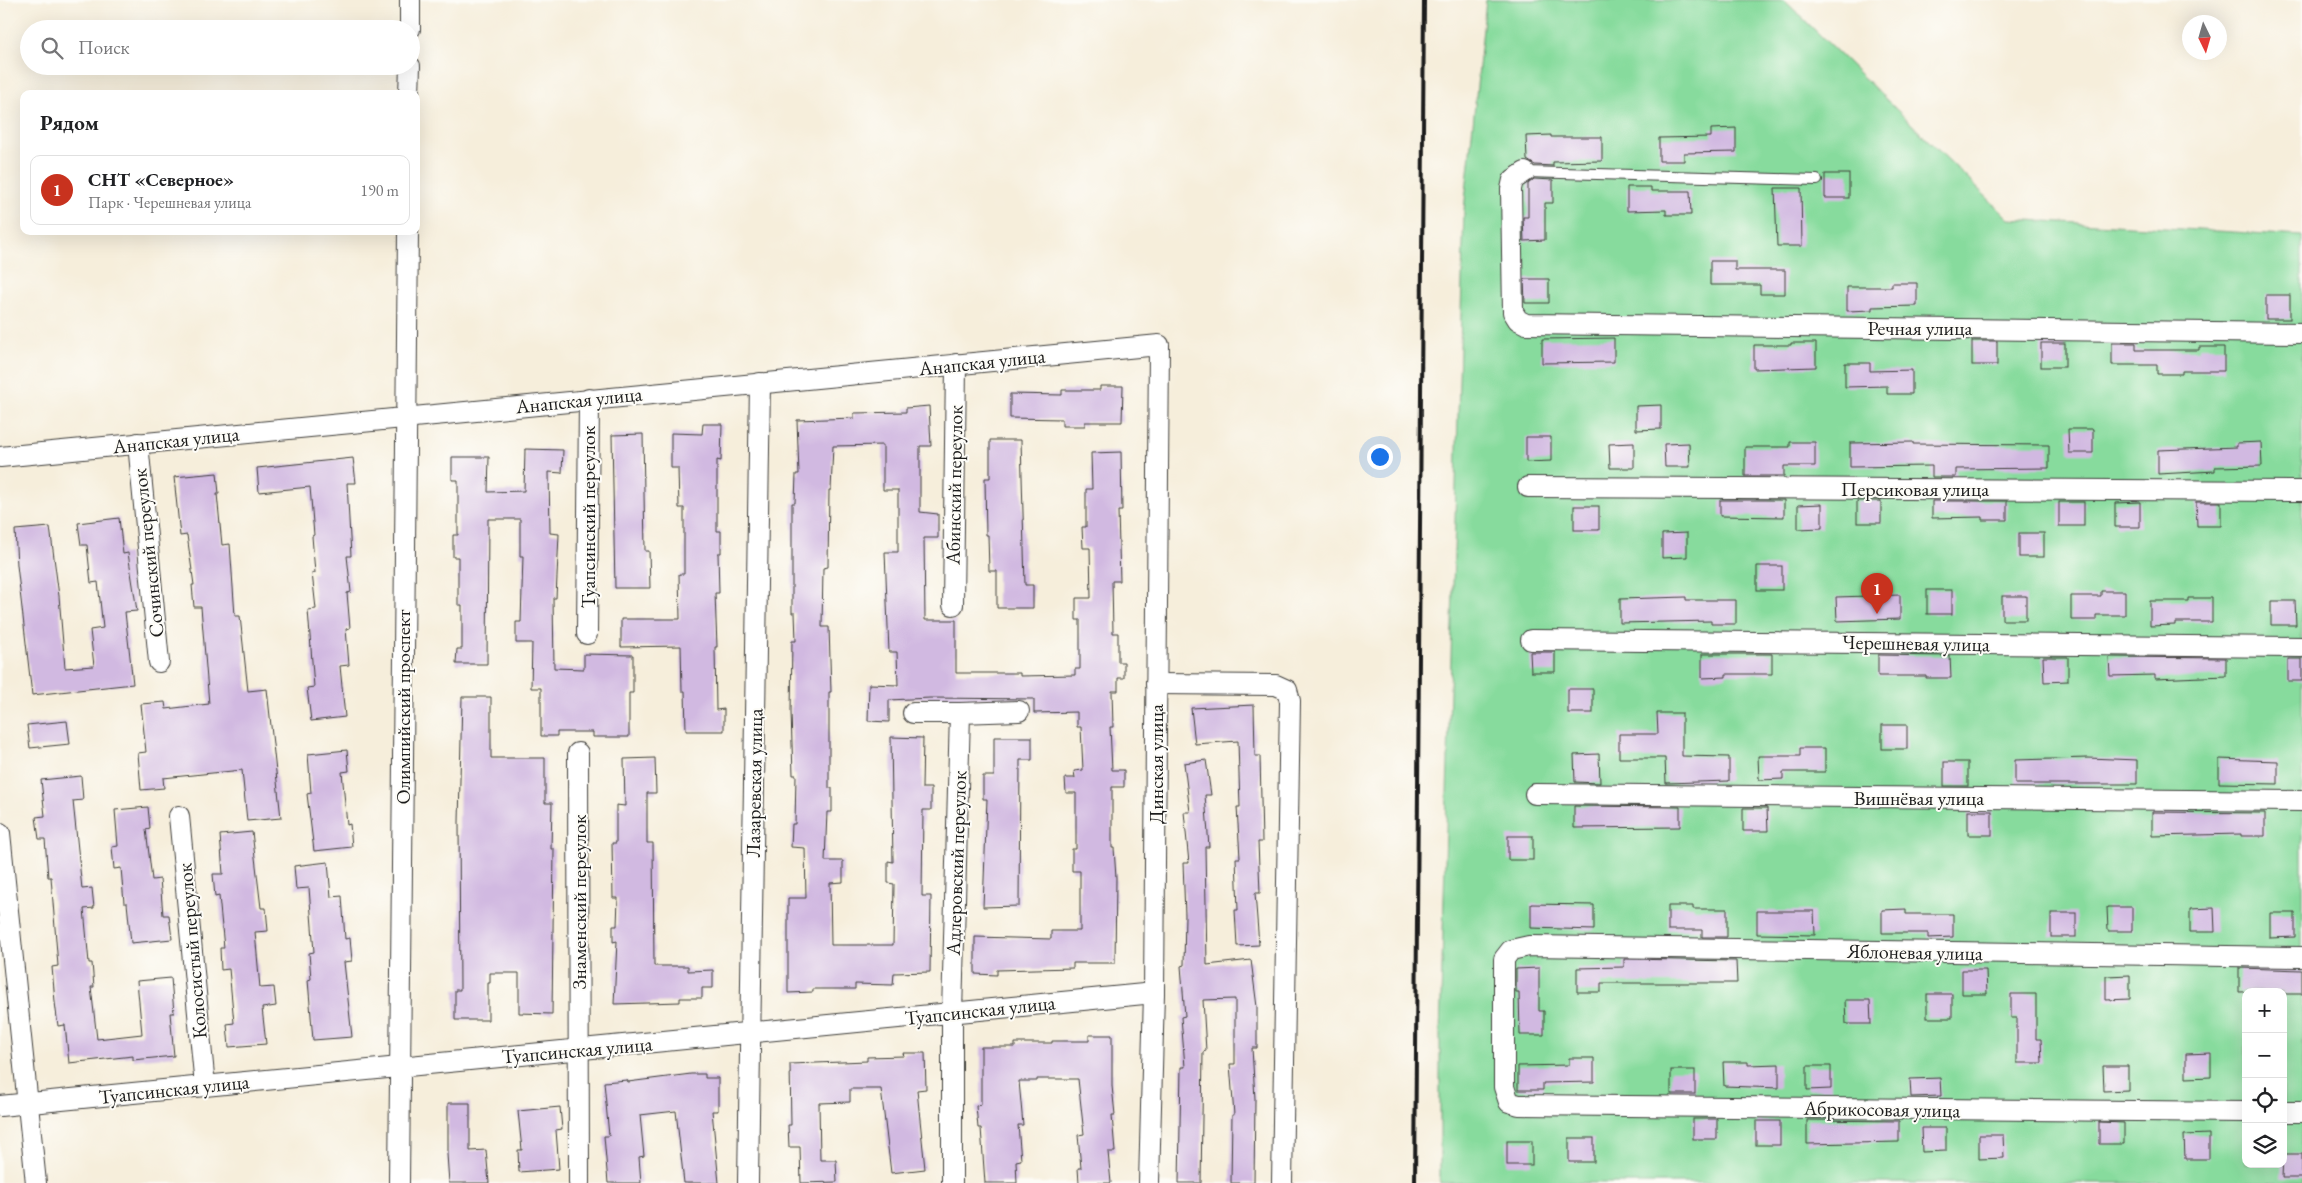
<!DOCTYPE html>
<html lang="ru">
<meta charset="utf-8">
<style>
:root{--surface:#fff;--page:#f2f2f2;--text:#202124;--muted:#757577;--line:#e0e0e0;--accent:#c8321e}
body{margin:0;font-family:"EB Garamond",serif;background:var(--page);color:var(--text)}
.controls{position:absolute;right:15px;bottom:15px;display:grid;overflow:hidden;border-radius:10px;box-shadow:0 5px 20px #0002}
.controls button{width:45px;height:45px;display:grid;place-items:center;padding:0;border:0;border-bottom:1px solid var(--line);background:var(--surface);color:var(--text);font:25px sans-serif}
.compass{position:absolute;left:2182px;top:15px;width:45px;height:45px;border-radius:50%;background:var(--surface);box-shadow:0 5px 20px #0002;rotate:175deg}
.you{position:absolute;left:1379px;top:456px;width:18px;height:18px;margin:-12px;border:4px solid #fff;border-radius:50%;background:#1a73e8;box-shadow:0 0 0 8px #1a73e833}
.badge{display:grid;place-items:center;width:32px;height:32px;border-radius:50%;background:var(--accent);color:#fff;font-size:16px;font-weight:700}
.pin{position:absolute;translate:-50% -41px;filter:drop-shadow(0 1px 2px #0008)}
.pin::after{content:'';position:absolute;top:26px;width:18px;height:15px;background:inherit;clip-path:polygon(0 0,100% 0,50% 100%)}
.list{margin:0;padding:0;list-style:none}
h2{display:flex;justify-content:space-between;align-items:center;height:65px;margin:0;padding:0 20px;font-size:21px}
h2 small{font-size:16px;font-weight:400;color:var(--muted)}
.list li{display:grid;grid-template-columns:32px 1fr auto;gap:15px;align-items:center;box-sizing:border-box;height:70px;margin:0 10px 10px;padding:0 10px;border:1px solid var(--line);border-radius:10px}
.list b{display:block;font-size:19px;white-space:nowrap}
.list p{margin:0;font-size:16px;white-space:nowrap;color:var(--muted)}
.list em{font-size:16px;font-style:normal;color:var(--muted)}
.icon{flex:none;width:28px;height:28px;fill:none;stroke:currentColor;stroke-width:2;stroke-linecap:round;stroke-linejoin:round}
.map{position:relative;flex:none;width:2302px;height:1183px;overflow:hidden}
.search{position:absolute;background:var(--surface);box-shadow:0 5px 20px #0002;left:20px;top:20px;width:400px;height:55px;display:flex;align-items:center;gap:12px;box-sizing:border-box;padding:0 18px;border-radius:28px;color:var(--muted);font-size:19px}
.panel{position:absolute;background:var(--surface);box-shadow:0 5px 20px #0002;left:20px;top:90px;width:400px;height:145px;border-radius:10px}
.map>svg:first-child{display:block}
</style>
<div class="map">
<svg width="2302" height="1183" viewBox="0 0 2302 1183">
<rect width="100%" height="100%" fill="#fdfcf7"/>
<filter id="ink" filterUnits="userSpaceOnUse"><feTurbulence type="fractalNoise" baseFrequency=".02" numOctaves="2"/><feDisplacementMap in="SourceGraphic" scale="10" xChannelSelector="R" yChannelSelector="G"/><feConvolveMatrix kernelMatrix="1 2 1 2 8 2 1 2 1" color-interpolation-filters="sRGB"/></filter>
<filter id="wash" filterUnits="userSpaceOnUse"><feTurbulence type="fractalNoise" baseFrequency=".0096" numOctaves="4" result="noise"/><feDisplacementMap in="SourceGraphic" scale="20" xChannelSelector="R" yChannelSelector="G"/><feGaussianBlur stdDeviation="1.12" result="paint"/><feColorMatrix in="noise" values="0 0 0 0 0 0 0 0 0 0 0 0 0 0 0 0 0 1.4 0 .05"/><feComposite in="paint" operator="in"/></filter>
<g filter="url(#wash)">
<rect width="100%" height="100%" fill="#f6eedb"/>
<path fill="#87db9d" stroke="#527c5c" fill-rule="evenodd" d="M1486 0H1784L2009 219 2302 236V1183H1440V1035L1464 210ZM2246 992H2283V1164H2246Z"/>
<g id="blocks">
<g fill="#d1b9e1">
<path d="M1736 128V152L1684 153V161H1659V138L1711 137V129Z"/>
<path d="M1551 135V137H1602V161L1553 162V166L1535 165 1527 160 1526 136Z"/>
<rect x="1825" y="174" width="24" height="24"/>
<path d="M1534 179 1553 180V203H1545V240L1524 241 1523 217H1528V184Z"/>
<path d="M1627 187H1651V191H1690L1691 215H1666V210L1627 211Z"/>
<path d="M1775 188H1801L1802 246H1777Z"/>
<path d="M1710 261H1735V270H1785V294H1760V285H1710Z"/>
<path d="M1524 279H1549V303H1525Z"/>
<path d="M1892 283H1917V306L1872 307V310L1847 311V287H1892Z"/>
<rect x="2266" y="295" width="24" height="24"/>
<path d="M1614 338V362L1542 363V339Z"/>
<rect x="1972" y="341" width="25" height="24"/>
<path d="M1791 343H1816V367L1754 369V345H1791Z"/>
<rect x="2041" y="343" width="24" height="24"/>
<path d="M2112 343H2136V350H2199V347H2224V371H2182V374H2157V365H2112Z"/>
<path d="M1845 363H1870V371L1912 370V394H1887V386L1845 387Z"/>
<path d="M1100 386H1123L1122 422H1085V426H1062V419L1010 418V394L1062 395V390H1100Z"/>
<path d="M1661 405V429L1636 430V406Z"/>
<path d="M929 406 931 446H920V512L938 514V538H924L925 620H956V673H1020V676L1075 675V669H1080V620H1076V598H1091L1090 548H1083L1082 527H1086V489H1092L1091 453 1121 452 1122 511H1118L1120 581H1112L1113 633H1118V662H1124V678H1118V691H1112L1113 727H1110L1112 770H1124V787H1112V848H1114L1116 878 1115 963H1073V968L997 970V975L975 974V937L1051 939V931H1080V871H1072V849H1076V793H1066L1065 778H1075L1074 771 1083 770 1081 727H1077V712L1034 713V699L930 698 889 700V722L868 721 869 684 898 685 897 652H889L885 552H898V490H883V445L833 446 831 490H829L828 567 823 568 822 627H829L831 692H829V788H832V812H827L825 861H843V882L830 883 831 945H893L894 884 888 883V861L893 862 891 737 923 738 922 788H931V810H923L922 896H931L930 972 894 973 893 985 855 984V989H813V992L788 993V898H806L805 848 791 847 792 824H795L796 775H793L791 712 792 641H796L795 613H792V503H795L796 474H799L797 420 854 418V413L906 412V408Z"/>
<path d="M703 424H722L721 461 717 460V531H721V553H718L719 593H715L717 647H715L716 710 724 709V731H686L685 691H682L681 646 621 647V619H680L679 574H684V508H679L678 468H671V433L702 434Z"/>
<path d="M2068 429H2093V453H2069Z"/>
<path d="M643 434 645 551H649L650 588H615L612 435Z"/>
<path d="M1526 437H1551V461L1526 462Z"/>
<path d="M990 440H1021L1025 585H1033V608H997V571H989L988 535H986L985 478H990Z"/>
<path d="M1790 442H1815V466H1784V476H1745V447H1790Z"/>
<path d="M1913 442V444L2049 445V468L1956 469V477H1932V466L1850 467V443Z"/>
<path d="M2261 442 2262 466 2215 467V471L2158 474V450L2237 447V443Z"/>
<path d="M1634 443V468H1610L1609 444Z"/>
<path d="M1689 443 1690 467H1665L1664 444Z"/>
<path d="M525 449 563 450 562 473 549 472 550 533 559 534 556 598H553L554 668 584 669V654L633 655V693H629V737H593V732H557V736H541V688H531L532 643H516V622H521L523 556H520V519H488L487 664H456L457 649H462V605H458V557H453V535H458V480H452V457H489L488 492 524 491Z"/>
<path d="M353 458 356 483H347L351 556H347L351 592 347 593 350 628 346 629 349 665 340 666 345 717 311 721 307 688 314 687 308 610 316 609 312 573H315L312 536 314 535 310 487 259 492 257 468Z"/>
<path d="M217 473 219 494H217L222 545 230 544 235 616H240L248 691 267 689 281 818 247 821 242 770 163 778 164 788 141 790 138 753 146 752 141 704 165 702 166 709 209 704 201 607H194L192 585H194L187 535 180 536 174 477Z"/>
<path d="M1720 500H1784V517L1720 516Z"/>
<rect x="1857" y="501" width="24" height="22"/>
<path d="M1932 501H2007V520H1982V517L1932 518Z"/>
<rect x="2059" y="502" width="25" height="24"/>
<path d="M2140 502V527H2115V503Z"/>
<path d="M2196 502H2221V526H2197Z"/>
<path d="M1822 504V528L1798 529V505Z"/>
<rect x="1574" y="506" width="25" height="24"/>
<path d="M119 518 123 554 128 553 137 611 125 612 133 684 32 695 17 565 15 530 50 527 59 596 65 668 94 666 90 630 103 628 98 582 91 583 87 545H81L78 523Z"/>
<path d="M1687 533V557L1662 558V534Z"/>
<rect x="2019" y="533" width="25" height="24"/>
<rect x="1757" y="566" width="25" height="24"/>
<rect x="1927" y="590" width="25" height="24"/>
<path d="M2101 591H2125V615H2096V620H2071V596H2101Z"/>
<path d="M1900 595V619L1837 621 1836 597Z"/>
<rect x="2002" y="596" width="24" height="24"/>
<path d="M1686 597V600H1736V624H1711V621L1620 623V599Z"/>
<path d="M2188 598H2212V622H2175V625L2150 626V601H2188Z"/>
<path d="M2271 601H2295L2296 625H2271Z"/>
<path d="M1530 652H1555V672H1531Z"/>
<path d="M1702 654H1772V674H1726V677L1702 678Z"/>
<path d="M1878 655 1950 656 1951 678H1926V676H1878Z"/>
<path d="M2043 657H2068V681L2044 682Z"/>
<path d="M2109 657 2226 658V676L2155 679V675L2110 676Z"/>
<rect x="2288" y="659" width="14" height="22"/>
<rect x="1568" y="689" width="25" height="24"/>
<path d="M462 697H491V758H545V803H552L551 849H554L552 1014 519 1013V973H490V983H488V1020H455V990H460L459 822Z"/>
<path d="M1254 705 1255 756H1260L1262 842H1258L1260 893H1255L1259 945 1237 946 1235 910H1238L1236 858H1240L1237 807H1240L1238 741 1195 744 1191 708Z"/>
<path d="M1657 713H1682V756L1729 757V781L1666 783 1665 758H1619V734H1658Z"/>
<path d="M67 721 70 744 30 748 27 725Z"/>
<rect x="1882" y="725" width="25" height="24"/>
<path d="M994 737H1032V760H1020L1019 906 983 907 987 799H983V776H994Z"/>
<path d="M1800 748H1825V772H1783V779L1759 780 1758 756H1800Z"/>
<path d="M347 750 349 771 342 772 347 825 350 824 352 847 314 851 307 794 311 793 308 754Z"/>
<path d="M1599 754 1600 783 1575 782 1574 755Z"/>
<path d="M655 758 656 793H647V843H653L654 966H688V971L713 970V988H702V998H680V1002L614 1004 617 941 613 942V926H617L618 898H613L612 843H616V805L625 806 624 759Z"/>
<path d="M2088 758 2137 760V784H2015V760Z"/>
<path d="M2219 759 2278 761V784L2219 783Z"/>
<path d="M1206 760 1211 795H1205L1209 847H1205L1207 965 1251 960 1257 1007V1048H1252L1255 1099 1254 1183H1231L1232 1115H1234L1230 1064H1235V999L1203 1000 1206 1051 1203 1052 1201 1183H1179L1181 1067H1185L1181 1017 1185 1016 1181 966 1184 965 1185 915 1183 863H1189L1184 812H1190L1184 763Z"/>
<rect x="1944" y="762" width="24" height="24"/>
<path d="M81 776 83 800 73 801 82 889 92 888 94 908 84 909 89 963H92L94 987H91L97 1039 142 1034 137 981 171 978 174 1013H170L174 1056 133 1060V1056L69 1063 65 1025 58 1026 55 1002 52 967 58 966 51 877H48L45 839H39L36 817 45 816 41 780Z"/>
<path d="M1574 806 1680 807V827L1574 828Z"/>
<path d="M148 807 150 828 146 829 152 880 160 879 163 915H169L172 939 131 943 127 903H124L121 868 114 869 112 847 118 846 115 810Z"/>
<path d="M1743 808H1767L1768 831H1743Z"/>
<rect x="1968" y="811" width="24" height="24"/>
<path d="M2152 812 2265 813V836H2241V834L2152 836Z"/>
<path d="M252 832 261 908H266L268 931 255 932 260 988 274 987 276 1006 262 1008 266 1044 229 1047 227 1024 234 1023 229 969 221 970 220 948H224L219 896 215 897 213 874H223L220 835Z"/>
<rect x="1508" y="836" width="25" height="24"/>
<path d="M328 862 331 897 342 896 345 939 350 938 352 961 344 962 352 1037 313 1040 308 980 311 979 309 953 314 952 309 888 296 889 294 866Z"/>
<path d="M1531 904 1594 905V930L1531 928Z"/>
<path d="M1668 906H1693V909H1727V937H1702V930H1668Z"/>
<path d="M2107 907H2132V931H2108Z"/>
<path d="M2214 908 2215 932H2190V909Z"/>
<path d="M1906 909V914H1953V937L1928 938V933H1882V910Z"/>
<path d="M1757 911H1814L1815 935 1757 934Z"/>
<rect x="2051" y="913" width="25" height="24"/>
<path d="M2270 913H2295V937L2270 938Z"/>
<path d="M1624 959 1736 961 1737 983H1601V992H1577V968L1624 967Z"/>
<path d="M1539 968V1011H1544V1035H1520L1519 992H1516V969Z"/>
<path d="M2239 968 2302 970V994H2283V991L2239 992Z"/>
<path d="M1962 970H1986L1987 994H1962Z"/>
<path d="M2130 975V999L2106 1000V976Z"/>
<rect x="1927" y="994" width="25" height="24"/>
<path d="M2011 994H2036V1039H2041L2042 1063H2017V1018H2011Z"/>
<path d="M1845 1000H1870L1871 1024H1846Z"/>
<path d="M1089 1035H1112V1086L1115 1115H1112L1115 1152H1108L1111 1183H1079L1078 1168H1081L1078 1135 1084 1134 1078 1079H1037V1081H1019L1023 1125H1018L1021 1160 1016 1161 1017 1183H985L981 1128H978L976 1106 981 1105V1047H1015V1043H1052V1041H1089Z"/>
<path d="M903 1053H925L926 1089 917 1090 925 1169 891 1173 881 1089H850V1102L819 1103 820 1160H836L837 1182 801 1183 800 1147H789L788 1125H791L790 1064 867 1061V1057L904 1056Z"/>
<path d="M2211 1053V1077L2186 1078V1054Z"/>
<path d="M1569 1058H1594V1082L1543 1083V1090H1518V1066L1569 1065Z"/>
<path d="M1723 1062H1748V1065L1779 1064V1088L1724 1086Z"/>
<path d="M1807 1066H1831V1089L1807 1090Z"/>
<path d="M2103 1066H2128V1090L2104 1091Z"/>
<rect x="1671" y="1070" width="24" height="24"/>
<path d="M691 1074H705V1078H718V1111H712L719 1183H684L676 1111 640 1115 644 1156 639 1157 641 1183H608L604 1136H609L604 1082 627 1080 628 1082Z"/>
<path d="M1940 1078 1941 1096 1911 1097 1910 1079Z"/>
<path d="M448 1103H470V1151L486 1150 489 1183H449L447 1154 448 1153Z"/>
<path d="M560 1107 562 1129 556 1130 559 1169 519 1172 518 1150H522L518 1111Z"/>
<rect x="1693" y="1119" width="24" height="20"/>
<path d="M1807 1120 1899 1121V1142L1807 1144Z"/>
<rect x="1756" y="1121" width="24" height="24"/>
<path d="M2099 1122 2124 1123V1144H2099Z"/>
<path d="M1921 1128H1946V1151L1922 1152Z"/>
<path d="M2209 1134V1159H2185L2184 1135Z"/>
<path d="M1979 1135H2003L2004 1158 1979 1159Z"/>
<rect x="1569" y="1138" width="25" height="24"/>
<rect x="1507" y="1141" width="25" height="24"/>
<path d="M2283 1154H2302V1178H2282Z"/>
</g>
</g>
</g>
<g filter="url(#ink)">
<use href="#blocks" fill-opacity="0" stroke="#3d3c39" stroke-width="1"/>
<g fill="none" stroke-linecap="round" stroke-linejoin="round">
<g stroke="#3d3c39" stroke-width="12">
<path id="lane" d="M1525 172 1817 180"/>
</g>
<g stroke="#3d3c39" stroke-width="22">
<g id="street">
<path d="M410 29V0"/>
<path d="M409 94 410 66"/>
<path d="M1525 172 1513 180 1511 189 1513 312 1518 320 1526 324 2302 333"/>
<path d="M138 443 159 662"/>
<path d="M0 457 1159 345 1154 993 1149 1183"/>
<path d="M1528 487 2302 491"/>
<path d="M953 605 956 364"/>
<path d="M587 634 589 399"/>
<path d="M1531 640 2302 647"/>
<path d="M1156 684 1276 685 1287 690 1290 701 1282 1183"/>
<path d="M913 713H960"/>
<path d="M578 753 579 1183"/>
<path d="M1535 794 2302 801"/>
<path d="M179 816 205 1086"/>
<path d="M0 833 36 1183"/>
<path d="M0 1106 1154 993"/>
<path d="M2246 1112 1519 1105 1509 1102 1504 1087V959L1511 950 1529 946 2302 957"/>
<path d="M2283 1112H2302"/>
<path d="M399 1183 408 231"/>
<path d="M748 1183 760 383"/>
<path d="M952 1183V1013L960 713 1019 711"/>
</g>
</g>
<use href="#lane" stroke="#fff" stroke-width="10"/>
<use href="#street" stroke="#fff" stroke-width="20"/>
<path stroke="#1c1c1c" stroke-width="4" d="M1415 1183 1424 0"/>
</g>
</g>
<g text-anchor="middle" stroke-width="4" stroke-linejoin="round" paint-order="stroke">
<g font-size="20" fill="#1c1c1c" stroke="#fdfcf7">
<text x="1920" y="335">Речная улица</text>
<text transform="translate(982 362) rotate(-6)" y="7">Анапская улица</text>
<text transform="translate(579 400) rotate(-6)" y="7">Анапская улица</text>
<text transform="translate(176 440) rotate(-6)" y="7">Анапская улица</text>
<text transform="translate(954 485) rotate(-89)" y="7">Абинский переулок</text>
<text x="1915" y="496">Персиковая улица</text>
<text transform="translate(588 517) rotate(-90)" y="7">Туапсинский переулок</text>
<text transform="translate(148 553) rotate(-96)" y="7">Сочинский переулок</text>
<text transform="translate(1916 643) rotate(1)" y="7">Черешневая улица</text>
<text transform="translate(403 707) rotate(-90)" y="7">Олимпийский проспект</text>
<text transform="translate(1156 764) rotate(-90)" y="7">Динская улица</text>
<text transform="translate(754 783) rotate(-89)" y="7">Лазаревская улица</text>
<text x="1919" y="805">Вишнёвая улица</text>
<text transform="translate(956 863) rotate(-88)" y="7">Адлеровский переулок</text>
<text transform="translate(579 902) rotate(-90)" y="7">Знаменский переулок</text>
<text transform="translate(192 951) rotate(-95)" y="7">Колосистый переулок</text>
<text transform="translate(1915 952) rotate(1)" y="7">Яблоневая улица</text>
<text transform="translate(980 1010) rotate(-6)" y="7">Туапсинская улица</text>
<text transform="translate(577 1050) rotate(-5)" y="7">Туапсинская улица</text>
<text transform="translate(174 1089) rotate(-6)" y="7">Туапсинская улица</text>
<text transform="translate(1882 1109) rotate(1)" y="7">Абрикосовая улица</text>
</g>
</g>
</svg>
<div class="controls">
<button>+</button>
<button>−</button>
<button><svg class="icon" aria-label="locate" viewBox="0 0 24 24"><circle cx="12" cy="12" r="6"/><path d="M12 2v4M12 18v4M2 12h4M18 12h4"/></svg></button>
<button><svg class="icon" aria-label="layers" viewBox="0 0 24 24"><path d="M12 4l9 5-9 5-9-5zM3 14l9 5 9-5"/></svg></button>
</div>
<svg class="compass" viewBox="-18 -18 36 36"><path d="M0-13l5 13h-10z" fill="#e53935"/><path d="M0 13l5-13h-10z" fill="#757577"/></svg>
<div class="you"></div>
<div class="pin badge" style="left:1877px;top:614px">1</div>
<div class="search"><svg class="icon" aria-label="search" viewBox="0 0 24 24"><circle cx="10" cy="10" r="6"/><path d="M15 15l6 6"/></svg>Поиск</div>
<section class="panel">
<h2>Рядом<small></small></h2>
<ul class="list">
<li><span class="badge">1</span><div><b>СНТ «Северное»</b><p>Парк · Черешневая улица</p></div><em>190 m</em></li>
</ul>
</section>
</div>
